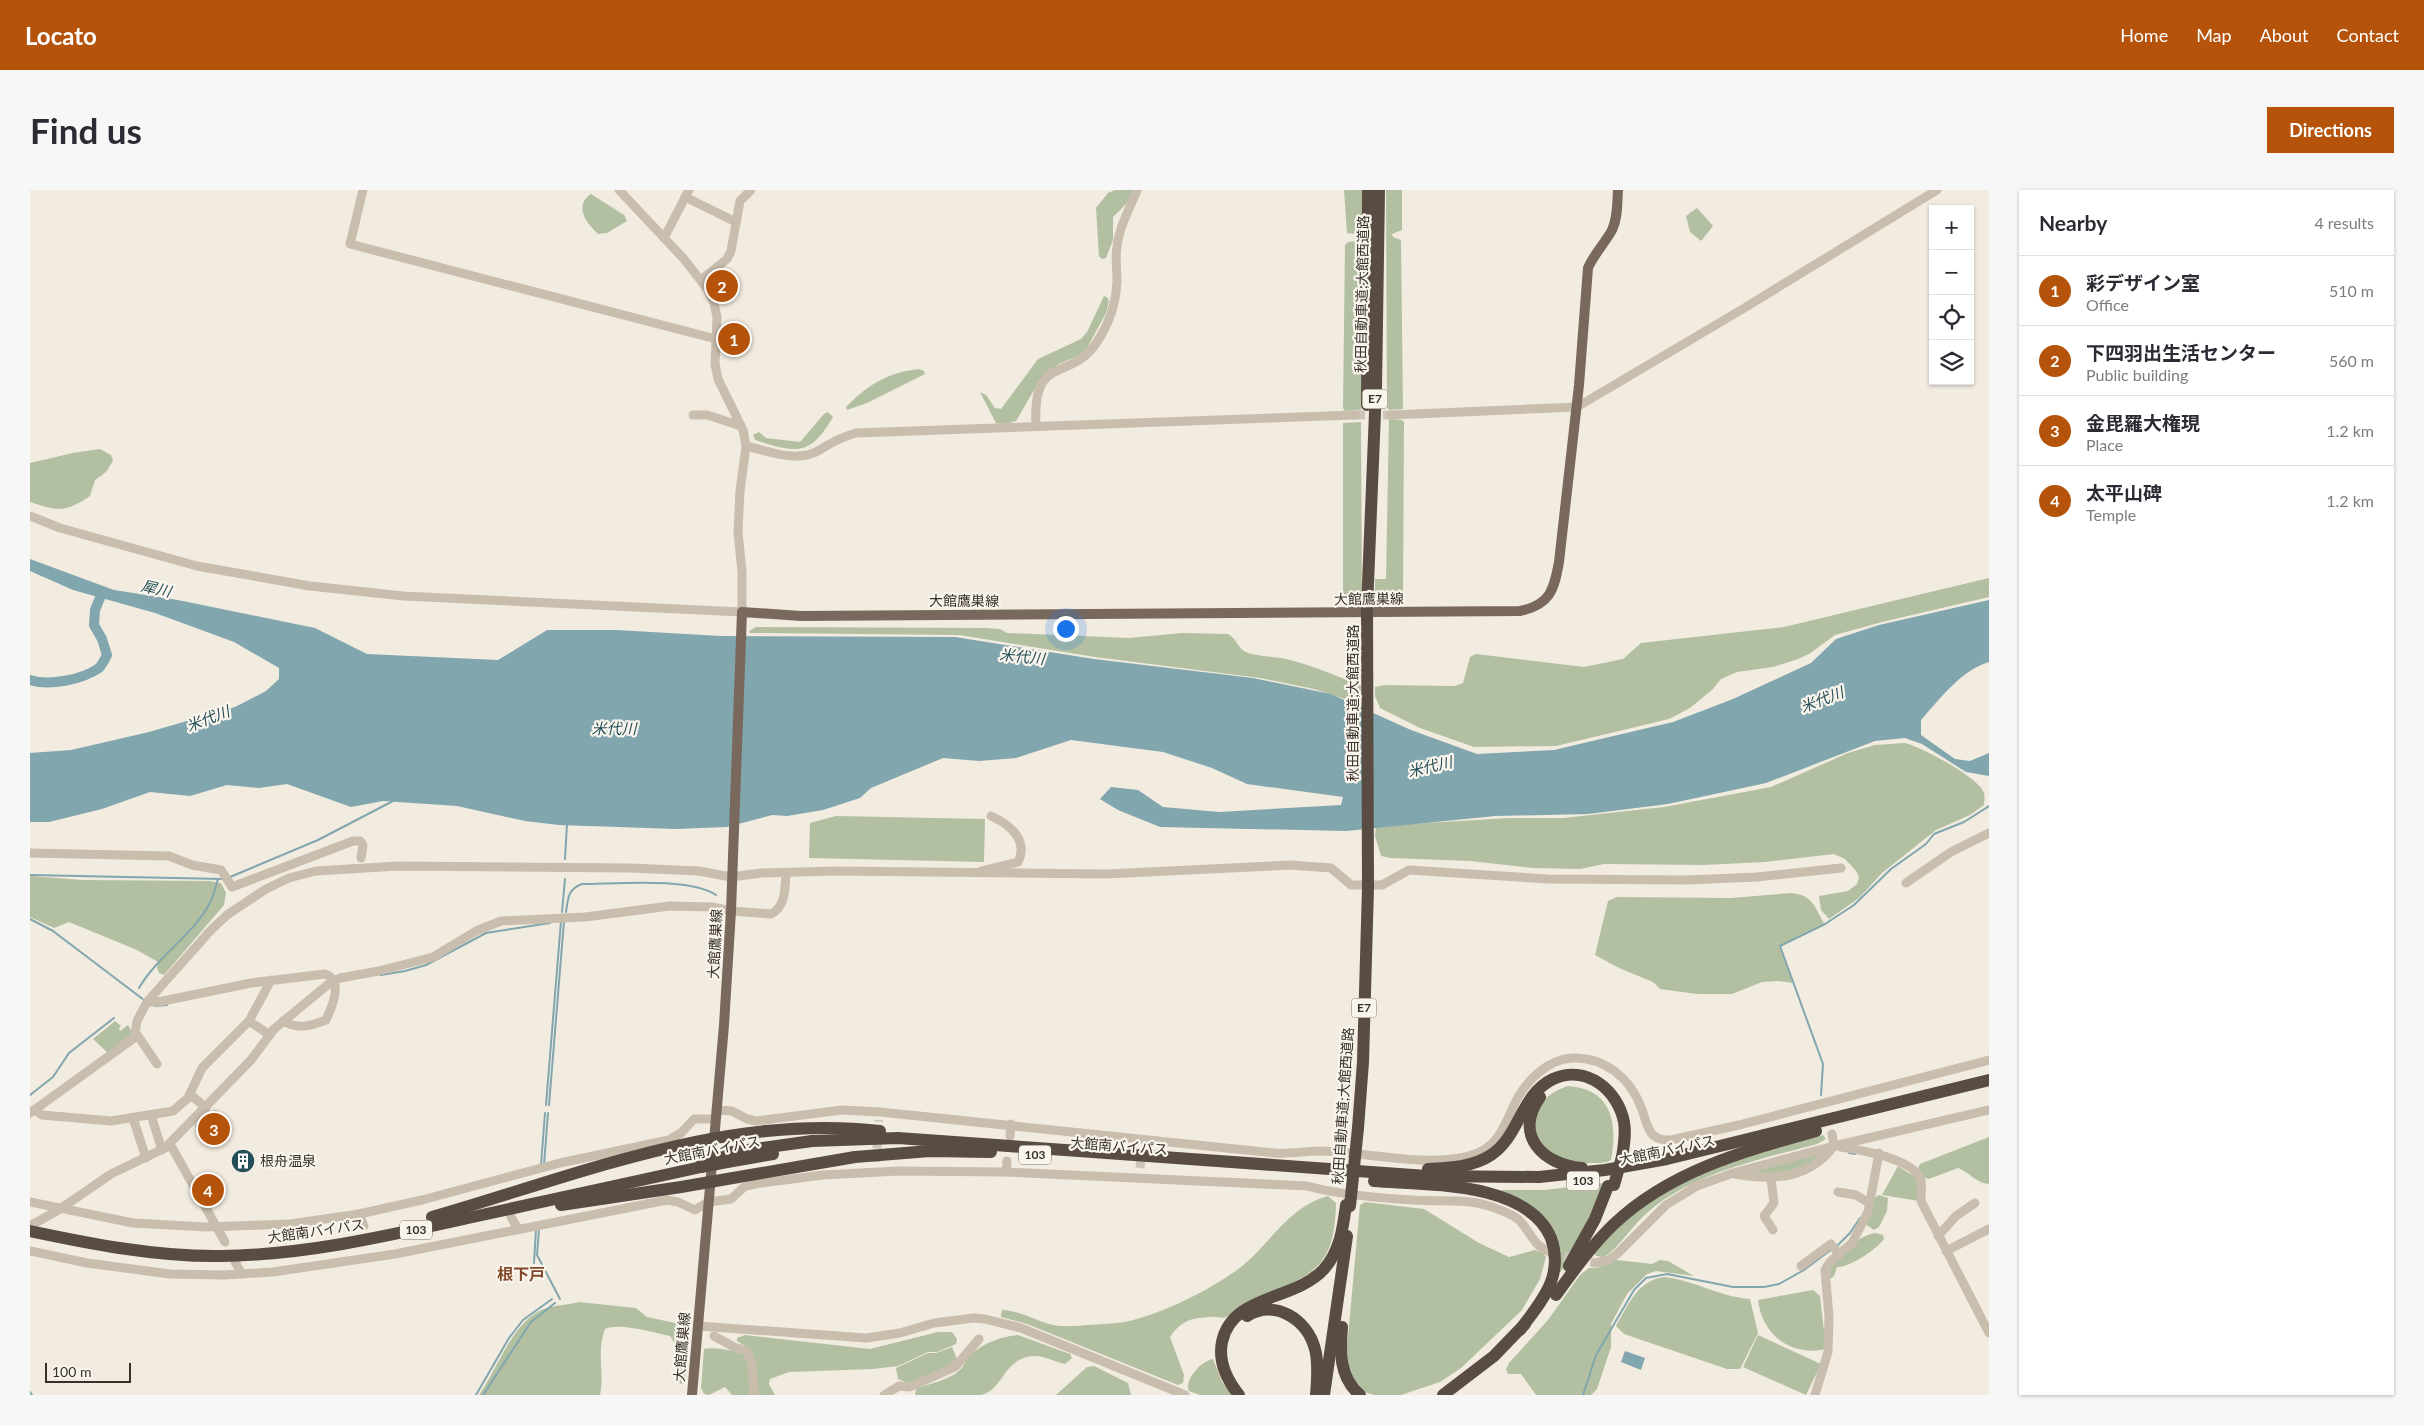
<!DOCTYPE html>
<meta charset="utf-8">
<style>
:root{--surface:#fff;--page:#f7f7f7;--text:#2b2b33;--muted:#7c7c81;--line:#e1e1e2;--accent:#b45309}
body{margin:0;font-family:Lato,"Noto Sans JP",sans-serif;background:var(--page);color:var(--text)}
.controls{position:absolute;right:15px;top:15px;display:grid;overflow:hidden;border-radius:0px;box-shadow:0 1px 4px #0004}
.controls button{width:45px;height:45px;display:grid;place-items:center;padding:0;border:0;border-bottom:1px solid var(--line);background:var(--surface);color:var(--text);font:25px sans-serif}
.scale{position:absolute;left:15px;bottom:12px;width:86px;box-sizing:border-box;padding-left:5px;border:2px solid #38302b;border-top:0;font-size:14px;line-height:18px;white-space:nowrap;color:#38302b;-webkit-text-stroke:4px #f9f5ed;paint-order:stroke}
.you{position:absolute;left:1035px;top:438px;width:18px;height:18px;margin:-12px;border:4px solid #fff;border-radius:50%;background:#1a73e8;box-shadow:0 0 0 8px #1a73e833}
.badge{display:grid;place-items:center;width:32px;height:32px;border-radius:50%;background:var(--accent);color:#fff;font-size:16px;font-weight:700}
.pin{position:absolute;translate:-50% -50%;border:2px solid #fff;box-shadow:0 1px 5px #0006}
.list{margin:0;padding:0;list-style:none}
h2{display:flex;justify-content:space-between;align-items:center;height:65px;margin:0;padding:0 20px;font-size:21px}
h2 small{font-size:16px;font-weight:400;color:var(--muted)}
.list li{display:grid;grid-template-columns:32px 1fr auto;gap:15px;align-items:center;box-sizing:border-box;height:70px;padding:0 20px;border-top:1px solid var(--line)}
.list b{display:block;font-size:19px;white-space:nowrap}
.list p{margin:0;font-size:16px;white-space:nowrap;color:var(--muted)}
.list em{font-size:16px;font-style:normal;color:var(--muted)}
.icon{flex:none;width:28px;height:28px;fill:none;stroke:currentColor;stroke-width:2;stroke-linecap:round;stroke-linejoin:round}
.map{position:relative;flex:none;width:1959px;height:1205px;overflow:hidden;border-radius:0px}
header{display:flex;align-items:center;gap:30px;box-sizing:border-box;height:70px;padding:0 25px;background:var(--accent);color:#fff}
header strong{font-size:24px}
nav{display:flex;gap:28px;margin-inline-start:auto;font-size:18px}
.intro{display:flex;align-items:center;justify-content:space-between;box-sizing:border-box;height:120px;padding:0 30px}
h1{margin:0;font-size:35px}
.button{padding:12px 22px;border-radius:0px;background:var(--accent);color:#fff;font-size:18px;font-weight:700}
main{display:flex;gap:30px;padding:0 30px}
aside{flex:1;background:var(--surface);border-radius:0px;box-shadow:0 1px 4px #0004}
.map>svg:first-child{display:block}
</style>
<header>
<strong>Locato</strong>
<nav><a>Home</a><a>Map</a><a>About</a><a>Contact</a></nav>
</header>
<div class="intro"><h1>Find us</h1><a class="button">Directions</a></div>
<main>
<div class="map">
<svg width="1959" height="1205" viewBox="0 0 1959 1205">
<rect width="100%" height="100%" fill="#f2ebe0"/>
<g fill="#b2c0a1">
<path d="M1085 0H1104L1097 13 1083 27V50L1076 68 1072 69 1069 66 1066 18 1078 3Z"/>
<path d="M1314 0H1333L1331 220 1315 221 1313 218 1315 55 1318 52 1327 51 1328 46 1326 44 1317 43Z"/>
<path d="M1356 0H1372V40L1362 44 1363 47 1371 50 1373 219 1359 220 1357 217Z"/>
<path d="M561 4 594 25 597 31 577 43 568 44C557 34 543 16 561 4Z"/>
<path d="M1667 18 1683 36 1671 51 1660 42 1656 26Z"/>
<path d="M1074 106 1077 107 1079 111 1076 123 1057 158 1048 166 1029 174 1011 188 986 231 975 234 966 233 950 202 956 205 965 218 971 219 1008 169 1051 149 1057 142Z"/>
<path d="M889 179 894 181 895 184 837 213 817 220 816 217C836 196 858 182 889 179Z"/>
<path d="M798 222 803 227C780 267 766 263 725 250L723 245 729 242 736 248 770 252 794 224Z"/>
<path d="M1359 229 1372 230 1374 232 1373 404 1354 417H1345V389H1356Z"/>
<path d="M1331 232 1332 418H1321L1313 403V233Z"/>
<path d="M70 259 81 265 83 271 76 282 65 290 60 306C35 323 27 321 0 312V273L43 263Z"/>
<path d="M1959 388V407L1852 432 1805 445 1779 464 1768 469 1743 477 1707 482 1691 489 1683 499 1660 518 1639 529 1526 556 1444 557 1390 538 1350 518 1345 506V497L1355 495 1425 496 1433 493 1440 467 1446 464 1554 477 1593 469 1611 453 1754 437Z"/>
<path d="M726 437 956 438 970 439 977 443 1099 448 1152 443 1198 444C1206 448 1207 456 1214 461 1224 467 1248 466 1260 470 1284 476 1307 486 1331 496L1330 511 1324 512 1284 499 1230 488 1065 467 929 445 720 443 719 441Z"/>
<path d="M1875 553C1891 557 1949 587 1954 603 1955 607 1954 612 1954 615L1940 625 1906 640 1852 683 1829 708 1799 729 1791 720 1789 706 1818 701 1827 694 1829 688 1827 682 1815 669 1804 664 1735 672 1674 675 1574 674 1550 679 1503 678 1440 671 1361 668 1351 666 1345 646 1346 636 1479 628H1533L1634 617 1741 597 1818 563 1845 555Z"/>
<path d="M806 626 955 629 954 672 779 668 780 633Z"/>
<path d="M0 686 53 690 180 691 191 693 196 703 194 715 134 785 129 783 127 778 128 772 107 760 39 732 24 738 0 727Z"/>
<path d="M1761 703C1783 705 1784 716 1794 733L1749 756 1763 793 1749 791 1732 792 1702 804H1667L1630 799 1623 792 1589 778 1565 765 1578 711 1587 707 1701 708Z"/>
<path d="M85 831 91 836 89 838 90 841 98 835 103 844 78 863 63 849Z"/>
<path d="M1538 896C1582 899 1588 933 1581 970 1576 973 1569 973 1562 973 1505 979 1479 915 1538 896Z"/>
<path d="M186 920 196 929C192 942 180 948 168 944L165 935 175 924Z"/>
<path d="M1793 945 1796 949 1787 954C1729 970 1665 982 1618 1022 1604 1034 1593 1051 1579 1064L1573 1067 1566 1066 1564 1063C1623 987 1705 970 1793 945Z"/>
<path d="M1959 947V994C1946 993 1939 982 1928 978L1899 989 1892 987 1888 978 1890 974Z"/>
<path d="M1799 959C1766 986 1758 985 1716 983Z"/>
<path d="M1868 976 1887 988 1889 1011 1852 1005Z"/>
<path d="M1574 993 1556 1037 1531 1082 1528 1081 1525 1047 1471 1003V1000H1514Z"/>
<path d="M1849 1005 1858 1008 1857 1021 1849 1037 1844 1040 1835 1034 1844 1008Z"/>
<path d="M1298 1006 1306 1013C1305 1081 1280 1085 1226 1109 1215 1114 1206 1122 1196 1127 1192 1129 1186 1126 1181 1127 1161 1128 1152 1130 1140 1147L1154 1185 1153 1193 1148 1195 997 1134 971 1127 972 1120C991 1121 1006 1131 1023 1135 1034 1137 1047 1136 1057 1135 1071 1134 1086 1134 1099 1131 1134 1123 1182 1099 1211 1077 1241 1053 1258 1017 1298 1006Z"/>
<path d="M1335 1012 1394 1019 1449 1053 1479 1067 1505 1060 1513 1063 1516 1067 1510 1089 1492 1120 1431 1178 1410 1192 1371 1205H1344L1334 1202 1319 1182 1317 1158 1330 1015Z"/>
<path d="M1846 1043 1853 1045 1854 1049C1847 1059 1819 1078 1807 1077L1804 1086 1800 1089V1077C1812 1065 1827 1045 1846 1043Z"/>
<path d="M1587 1070 1622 1074 1630 1070 1638 1071 1664 1086 1626 1081 1617 1084 1597 1104 1581 1134V1157L1567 1199 1561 1205H1506L1491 1184H1478L1476 1179 1479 1173 1518 1130 1550 1085 1559 1078H1567Z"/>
<path d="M1634 1087C1664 1090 1690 1107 1720 1109L1728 1143 1710 1179H1697L1594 1144 1586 1136C1599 1114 1607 1091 1634 1087Z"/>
<path d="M1783 1100 1790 1106 1796 1159C1761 1167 1732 1145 1728 1110Z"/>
<path d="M549 1112 606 1118 617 1127 650 1134 660 1148 655 1191 652 1194 648 1192V1158L640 1146C624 1143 590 1132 575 1139 566 1162 575 1182 570 1205H449C467 1180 483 1130 514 1119 525 1115 538 1115 549 1112Z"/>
<path d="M908 1142H922L927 1149 926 1154 907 1162H898L868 1176 843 1179 759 1182 740 1189 739 1194 745 1205H702L695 1197 679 1205 674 1204 671 1198 674 1159C688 1156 704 1162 719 1164L721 1160 707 1151V1148L715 1145 840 1159Z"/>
<path d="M988 1145 1040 1164 1042 1168 1035 1174C1024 1172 1016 1166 1005 1166 973 1167 974 1200 951 1205 933 1205 905 1205 885 1205L886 1199C905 1191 932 1189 937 1167 953 1154 967 1147 988 1145Z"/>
<path d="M1728 1145 1791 1174 1776 1205 1713 1177Z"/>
<path d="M922 1157 927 1169 917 1178 878 1193 868 1189 866 1178 898 1163H906Z"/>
<path d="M1183 1169 1192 1192 1202 1205H1170L1159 1201C1154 1190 1171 1171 1183 1169Z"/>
<path d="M1064 1176 1098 1193 1101 1205H1026L1057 1177Z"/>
</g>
<g fill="#81a6ad">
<path d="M0 369 84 400 148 410 285 438 337 464 468 470 517 440H587L690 446 925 447 1064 469 1223 488 1301 504 1381 540 1447 564 1524 560 1643 532 1703 509 1781 473 1806 449 1849 435 1959 410V472C1931 480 1910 509 1891 530V545L1925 569 1940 571 1959 563V586L1936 582 1892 554 1875 548 1845 551 1736 593 1638 614 1558 624 1465 626 1316 641 1130 637 1088 620 1070 609 1081 597 1108 600 1133 617 1189 622 1311 615 1313 607 1217 594 1182 578 1133 562 1041 550 986 568 949 571 913 568 841 598 830 608 793 620 757 626 742 625 697 637 646 639 529 635 495 631 427 616 353 611 321 617 257 594 229 598 197 595 160 606 120 602 72 619 19 632H0V563L41 560 119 542 205 517 236 501 249 489V478L204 452 125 423 43 400 0 381Z"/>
<path d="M1595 1161 1615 1168 1611 1180 1591 1172Z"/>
</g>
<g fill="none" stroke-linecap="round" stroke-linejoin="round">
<g stroke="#81a6ad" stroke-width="2">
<path d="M535 669 537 634"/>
<path d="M0 685 193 689"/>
<path d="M200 687 288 650 363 611"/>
<path d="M532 722 535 689"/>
<path d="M536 722C538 708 538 699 552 694 585 694 659 687 686 705"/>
<path d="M0 729 23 741 114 810"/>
<path d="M351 785 375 781 396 775 456 743 520 733"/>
<path d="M109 798C127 767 159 748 177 718 183 709 185 699 188 689"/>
<path d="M125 816 137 815"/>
<path d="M0 905 23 887 39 863 84 828"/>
<path d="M1791 905 1793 874 1750 756 1795 734 1824 715 1861 679 1896 654 1904 644 1934 632 1959 616"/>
<path d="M516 915 531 731"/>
<path d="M519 915 534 731"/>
<path d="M1819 963 1825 964"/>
<path d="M511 975 515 923"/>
<path d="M514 975 518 923"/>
<path d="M509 1039 507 1065 530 1109"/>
<path d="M1806 1057 1820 1043 1830 1028"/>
<path d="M504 1073 506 1039"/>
<path d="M0 1202 2 1205"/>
<path d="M446 1205 479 1148 493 1130 522 1109"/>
<path d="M453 1205 501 1132 525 1113"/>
<path d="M1553 1205 1566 1165 1604 1100 1616 1088 1637 1084 1703 1097H1734L1749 1094 1774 1080 1802 1059"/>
</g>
<path stroke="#81a6ad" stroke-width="10" d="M0 490C19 496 52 490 69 478 72 475 75 469 77 465L72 449 64 435 65 420 72 403 79 404"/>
<g stroke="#cdc6bc" stroke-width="9" stroke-dasharray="9 4.5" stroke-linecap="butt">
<path d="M1326 225H1361"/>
<path d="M846 972 849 930"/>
<path d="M1110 978 1112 961"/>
<path d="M1521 1063 1565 1073"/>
</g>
<g stroke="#c9bdad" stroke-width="9">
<path d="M333 0 320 54 686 149"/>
<path d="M655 7 706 32"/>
<path d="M634 48 659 0"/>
<path d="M671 90 697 69 701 61 710 11 721 0"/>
<path d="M663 225H677L711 236"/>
<path d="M1361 225 1547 217 1711 120 1907 0"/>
<path d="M1006 236C1002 161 1040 194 1067 152 1079 134 1086 113 1087 91 1087 80 1085 68 1087 57 1089 37 1100 18 1107 0"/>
<path d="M716 256C738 261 766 273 788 261 801 253 811 247 826 243L1326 225"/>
<path d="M0 326 30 338 167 376 280 396 373 406 712 422V382L708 342 710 301 716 256 713 240 688 189 685 174 687 127 684 113 678 100 654 69 589 0"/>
<path d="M0 663 139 666 162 675 191 680 202 697 323 651H330L333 655 331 668"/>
<path d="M951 681 988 672C999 650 979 634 961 626"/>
<path d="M1876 693 1921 662 1959 643"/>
<path d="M117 812H128L221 793 295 784C314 790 302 817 296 830 280 836 268 840 253 831"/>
<path d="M219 831 240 845"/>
<path d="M104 848 108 846 127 874"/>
<path d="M160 904 176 918"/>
<path d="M4 920 12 925 81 931 143 921 158 908 172 878 219 831 241 790"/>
<path d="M686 920 702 921 717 929 726 931 812 920 850 922 1244 963C1260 964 1276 961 1293 961 1337 962 1407 980 1448 963 1471 953 1476 930 1487 909 1498 889 1519 869 1542 868 1575 867 1600 888 1611 917 1615 926 1616 938 1623 945 1629 950 1634 950 1641 950L1709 935 1959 870"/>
<path d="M0 923 104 848 107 831 117 812 181 740 197 725 236 699 259 688 286 681 368 676 601 678 669 681 701 687 731 683 806 681 1076 684 1260 675 1301 678 1321 695H1352L1379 680 1518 689 1658 690 1727 687 1811 678"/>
<path d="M121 925 132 960"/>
<path d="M103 928 116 968"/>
<path d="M980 946 981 934"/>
<path d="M140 954 195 1052"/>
<path d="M1810 957C1830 960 1885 968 1891 991 1892 997 1891 1005 1891 1011L1959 1143"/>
<path d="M976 982 977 971"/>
<path d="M1705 984C1743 991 1779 989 1804 956L1802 944"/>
<path d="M1741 989 1744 1013 1734 1026 1743 1040"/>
<path d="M1808 1002 1826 1005 1839 1013"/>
<path d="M0 1012 103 1033 176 1037 260 1034 329 1024 392 1010 530 973 639 950 651 943 664 929H685"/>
<path d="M329 1024 334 1036"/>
<path d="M481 1027 488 1039"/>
<path d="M0 1036 30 1019 81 984 135 958 221 870 244 839 301 792 310 788 349 781 403 767 446 741 471 731 555 727 640 716 682 717 701 721 741 724C756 717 755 697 756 683"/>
<path d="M1908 1046 1926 1026 1945 1013"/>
<path d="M0 1061 57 1073 140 1084 194 1085 243 1082 365 1064 637 1010 648 1012 665 1020 678 1012 701 1009 714 997 725 994 793 985 868 981 976 982 1277 996C1310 1005 1348 1008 1382 1010 1409 1012 1436 1008 1462 1017 1471 1020 1482 1024 1489 1030 1502 1043 1502 1055 1520 1062"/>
<path d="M1916 1061 1959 1039"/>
<path d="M205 1072 212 1084"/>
<path d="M1565 1073 1579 1070 1587 1064 1636 1015 1667 996 1703 983 1804 956 1959 920"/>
<path d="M1771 1076 1801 1054 1809 1064"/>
<path d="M668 1136 836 1148 870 1143 904 1133 944 1128 955 1129 991 1138 1155 1205"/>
<path d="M684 1146 704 1157 717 1161 722 1173 724 1205"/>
<path d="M854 1205 869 1196 880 1197 925 1177 949 1149"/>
<path d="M1785 1205 1798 1162 1799 1127 1795 1080 1800 1072 1822 1053 1838 1022 1849 963"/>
</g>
<path stroke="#79695d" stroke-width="10" d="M662 1205 694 835 701 721 712 422 771 426 1490 421C1520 415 1524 400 1529 372L1549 195 1558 78C1564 64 1575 53 1582 40 1588 28 1587 13 1588 0"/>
<g stroke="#584c43" stroke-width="12">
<path d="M1337 215 1338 0"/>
<path d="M1337 418 1346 198 1349 0"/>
<path d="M1510 907C1483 945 1513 975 1552 978"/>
<path d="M1328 938 1333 872 1338 698"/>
<path d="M696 963 782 951 868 948 1397 986 1509 987 1575 980 1637 969 1959 890"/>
<path d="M697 972 743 964"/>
<path d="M1398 979C1420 978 1443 977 1461 965 1490 946 1490 905 1523 889 1556 874 1588 900 1594 932 1596 944 1594 955 1592 967"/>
<path d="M1344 991C1396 995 1497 991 1521 1048 1526 1062 1526 1078 1521 1092 1514 1110 1501 1125 1490 1140"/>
<path d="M531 1015 651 997 825 967 900 961 961 962"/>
<path d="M402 1027C548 985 696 923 850 941"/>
<path d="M0 1041C62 1054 127 1067 191 1066 275 1065 357 1046 438 1028 516 1011 593 994 671 977"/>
<path d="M1539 1076 1565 1029 1578 996"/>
<path d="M1526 1105C1544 1080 1562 1055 1584 1034 1640 981 1714 961 1786 941"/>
<path d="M1217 1126C1245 1109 1277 1129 1285 1159 1289 1174 1287 1190 1286 1205"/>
<path d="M1312 1137C1310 1162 1309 1187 1330 1205"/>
<path d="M1209 1205C1197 1190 1188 1172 1192 1152 1202 1104 1265 1111 1294 1079 1310 1061 1313 1038 1316 1015"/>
<path d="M1294 1205 1317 1046"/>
<path d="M1413 1205 1464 1166 1495 1134"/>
</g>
<g stroke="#584c43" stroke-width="12">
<path d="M1337 418 1338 698"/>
<path d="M670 968 696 963"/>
<path d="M671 977 697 972"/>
<path d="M1584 995 1592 967"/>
<path d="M1320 1016 1328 938"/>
</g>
</g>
<defs>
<g id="building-disc" transform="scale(1.25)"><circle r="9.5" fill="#234e57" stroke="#f9f5ed"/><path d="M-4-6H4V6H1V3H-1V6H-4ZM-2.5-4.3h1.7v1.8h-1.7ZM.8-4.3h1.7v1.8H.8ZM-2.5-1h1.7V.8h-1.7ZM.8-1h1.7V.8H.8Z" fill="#fff"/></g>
</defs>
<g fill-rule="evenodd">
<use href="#building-disc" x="213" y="971"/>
</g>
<g text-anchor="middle" stroke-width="4.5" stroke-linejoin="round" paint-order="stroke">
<g fill="#f9f5ed" stroke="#726b65" stroke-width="1">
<rect x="1332.5" y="199.5" width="25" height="19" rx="4"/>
<rect x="1321.5" y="808.5" width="25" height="19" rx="4"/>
<rect x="989" y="955.5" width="32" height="19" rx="4"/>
<rect x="1537" y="981.5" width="32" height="19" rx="4"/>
<rect x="370" y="1030.5" width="32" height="19" rx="4"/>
</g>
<g font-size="12" font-weight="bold" fill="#38302b">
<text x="1345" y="213">E7</text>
<text x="1334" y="822">E7</text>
<text x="1005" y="969">103</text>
<text x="1553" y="995">103</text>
<text x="386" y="1044">103</text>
</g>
<g font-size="14" fill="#38302b" stroke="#f9f5ed">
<text transform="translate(1332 104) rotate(-89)" y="5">秋田自動車道;大館西道路</text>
<text transform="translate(1339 409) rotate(-1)" y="5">大館鷹巣線</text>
<text x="934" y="416">大館鷹巣線</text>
<text transform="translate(1323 513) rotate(-90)" y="5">秋田自動車道;大館西道路</text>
<text transform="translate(685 754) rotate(-87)" y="5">大館鷹巣線</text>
<text transform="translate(1313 916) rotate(-86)" y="5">秋田自動車道;大館西道路</text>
<text transform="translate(1089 956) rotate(4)" y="5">大館南バイパス</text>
<text transform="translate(682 960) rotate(-11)" y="5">大館南バイパス</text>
<text transform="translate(1637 960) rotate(-12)" y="5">大館南バイパス</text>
<text transform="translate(286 1041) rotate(-8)" y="5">大館南バイパス</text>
<text transform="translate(652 1157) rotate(-85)" y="5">大館鷹巣線</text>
</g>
<g font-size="14" fill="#38302b" stroke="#f9f5ed" text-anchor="start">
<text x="230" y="976">根舟温泉</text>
</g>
<g font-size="15" font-style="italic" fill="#234e57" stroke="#f9f5ed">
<text transform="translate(126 399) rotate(13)" y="5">犀川</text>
<text transform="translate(992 467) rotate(6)" y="5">米代川</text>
<text transform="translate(1792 510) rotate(-21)" y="5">米代川</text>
<text transform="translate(178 529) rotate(-21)" y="5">米代川</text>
<text x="584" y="544">米代川</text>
<text transform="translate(1400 577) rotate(-13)" y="5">米代川</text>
</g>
<g font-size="16" font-weight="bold" fill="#824829" stroke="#f9f5ed">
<text x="491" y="1090">根下戸</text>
</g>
</g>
</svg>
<div class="controls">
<button>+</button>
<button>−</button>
<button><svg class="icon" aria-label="locate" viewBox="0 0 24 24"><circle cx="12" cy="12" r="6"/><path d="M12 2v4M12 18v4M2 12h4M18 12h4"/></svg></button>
<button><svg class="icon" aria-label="layers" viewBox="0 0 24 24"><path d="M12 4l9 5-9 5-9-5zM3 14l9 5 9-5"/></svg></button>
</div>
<div class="scale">100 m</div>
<div class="you"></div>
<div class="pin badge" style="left:704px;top:149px">1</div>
<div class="pin badge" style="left:692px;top:96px">2</div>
<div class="pin badge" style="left:184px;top:939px">3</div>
<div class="pin badge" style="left:178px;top:1000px">4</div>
</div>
<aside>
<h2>Nearby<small>4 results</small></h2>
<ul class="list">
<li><span class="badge">1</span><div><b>彩デザイン室</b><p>Office</p></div><em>510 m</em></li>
<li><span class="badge">2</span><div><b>下四羽出生活センター</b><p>Public building</p></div><em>560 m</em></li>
<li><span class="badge">3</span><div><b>金毘羅大権現</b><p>Place</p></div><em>1.2 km</em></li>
<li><span class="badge">4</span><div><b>太平山碑</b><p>Temple</p></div><em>1.2 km</em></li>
</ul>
</aside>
</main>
